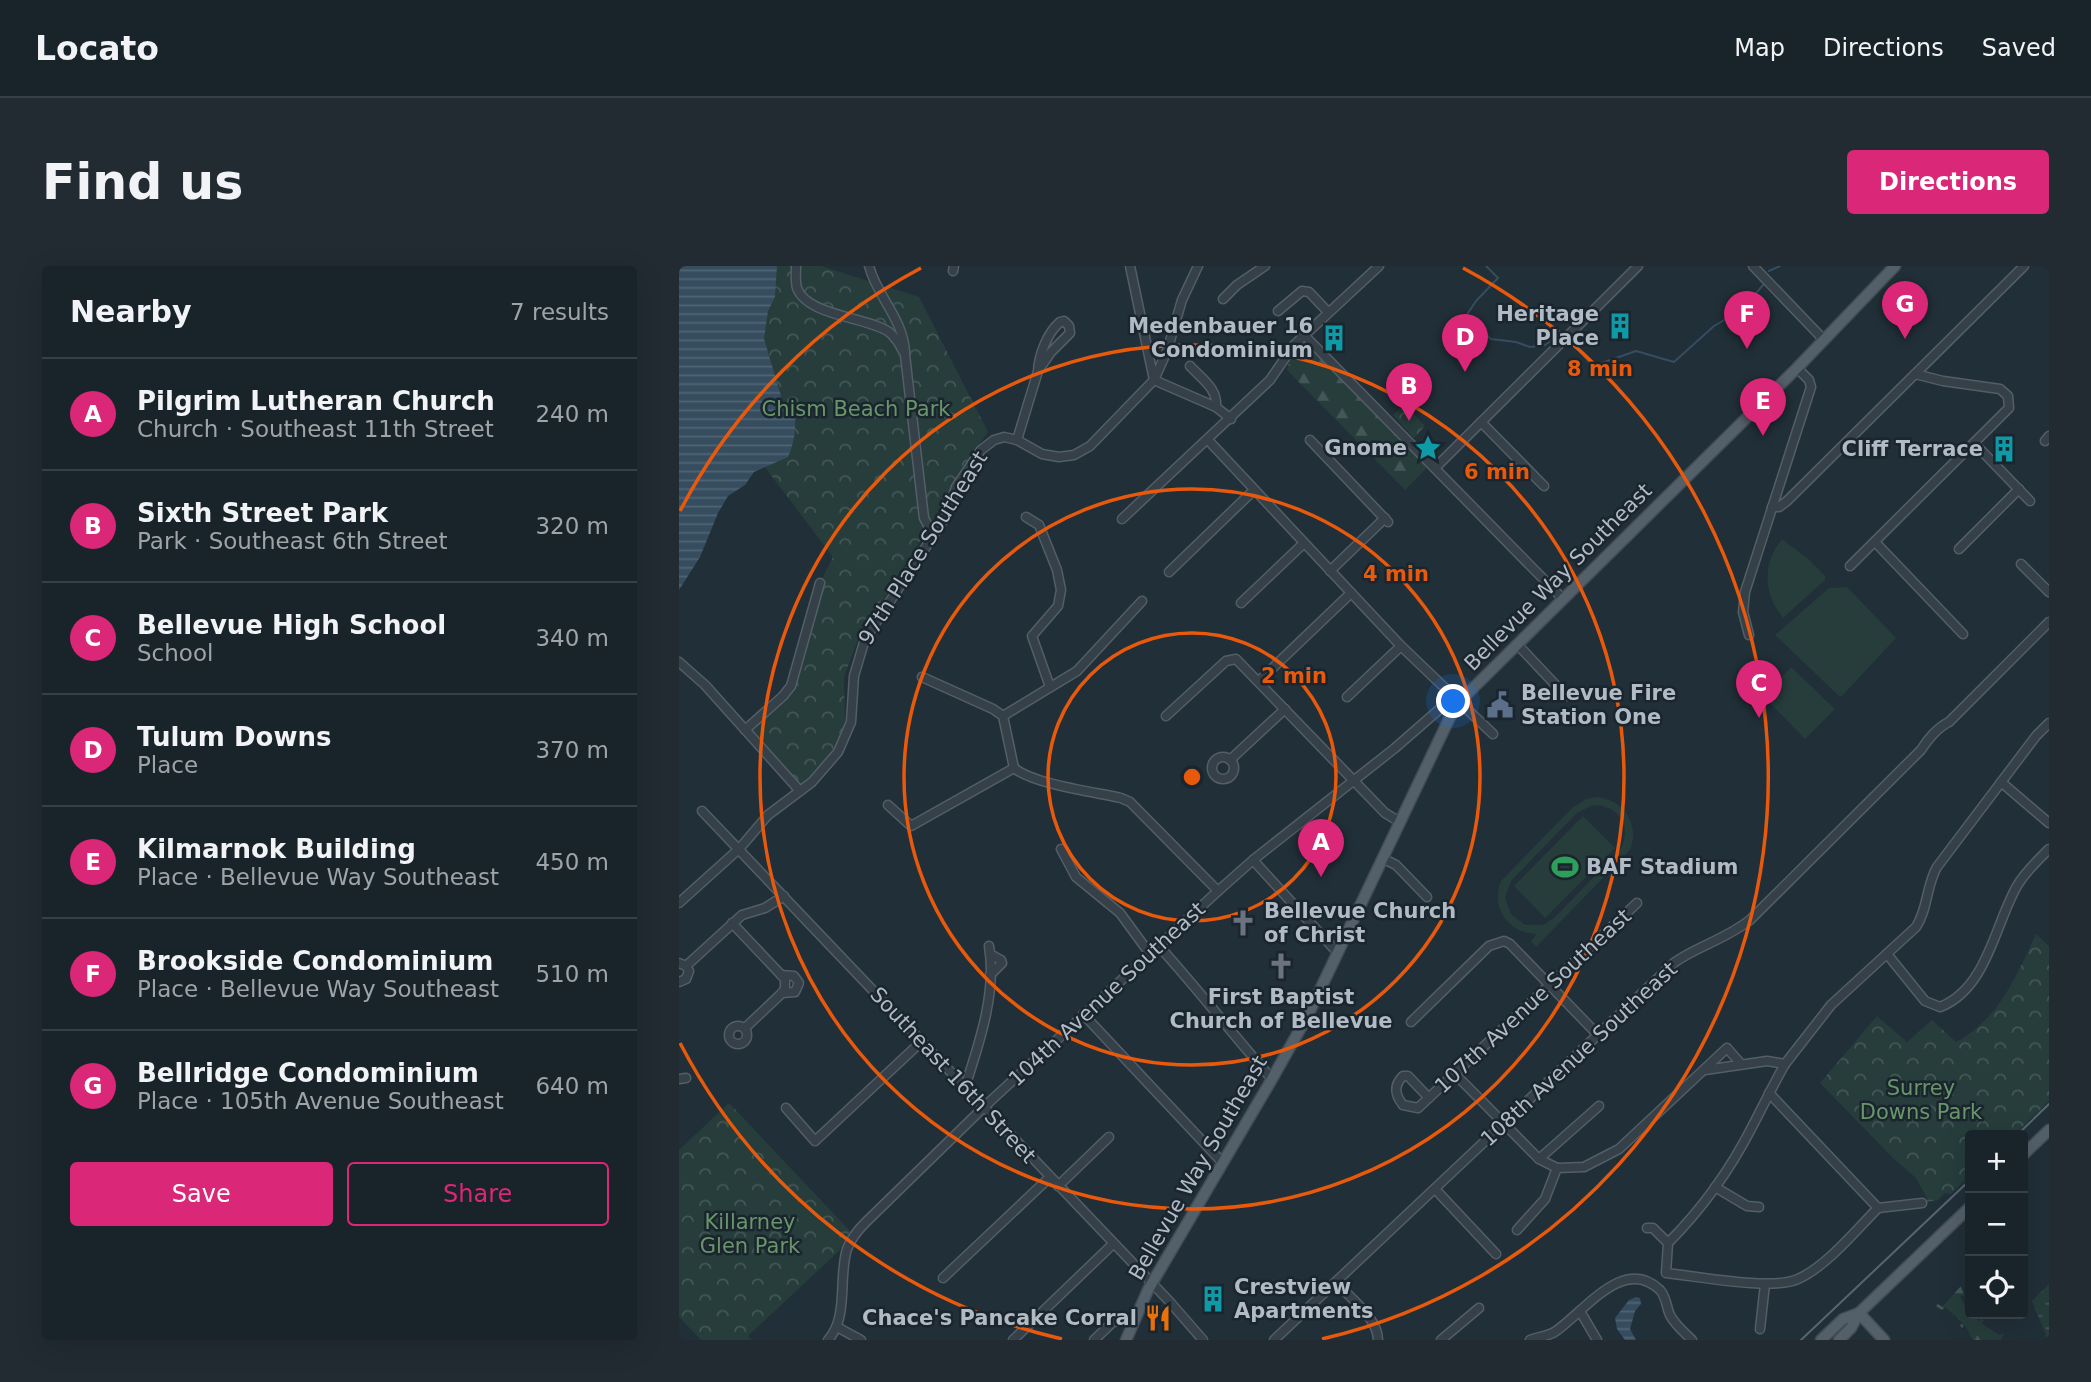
<!DOCTYPE html>
<meta charset="utf-8">
<style>
:root{--surface:#19232a;--page:#222b32;--text:#f1f3f6;--muted:#9fa4a8;--line:#374047;--accent:#db2777}
body{margin:0;font-family:"DejaVu Sans",sans-serif;background:var(--page);color:var(--text)}
.controls{position:absolute;right:21px;bottom:21px;display:grid;overflow:hidden;border-radius:7px;box-shadow:0 7px 28px #0002}
.controls button{width:63px;height:63px;display:grid;place-items:center;padding:0;border:0;border-bottom:2px solid var(--line);background:var(--surface);color:var(--text);font:35px sans-serif}
.you{position:absolute;left:775px;top:436px;width:24px;height:24px;margin:-18px;border:5px solid #fff;border-radius:50%;background:#1a73e8;box-shadow:0 0 0 10px #1a73e833}
.badge{display:grid;place-items:center;width:46px;height:46px;border-radius:50%;background:var(--accent);color:#fff;font-size:23px;font-weight:700}
.pin{position:absolute;translate:-50% -58px;filter:drop-shadow(0 2px 4px #0008)}
.pin::after{content:'';position:absolute;top:37px;width:24px;height:21px;background:inherit;clip-path:polygon(0 0,100% 0,50% 100%)}
.list{margin:0;padding:0;list-style:none}
h2{display:flex;justify-content:space-between;align-items:center;height:91px;margin:0;padding:0 28px;font-size:30px}
h2 small{font-size:23px;font-weight:400;color:var(--muted)}
.list li{display:grid;grid-template-columns:46px 1fr auto;gap:21px;align-items:center;box-sizing:border-box;height:112px;padding:0 28px;border-top:2px solid var(--line)}
.list b{display:block;font-size:26px;white-space:nowrap}
.list p{margin:0;font-size:23px;white-space:nowrap;color:var(--muted)}
.list em{font-size:23px;font-style:normal;color:var(--muted)}
.actions{display:flex;gap:14px;padding:21px 28px}
.actions a{flex:1;padding:16px 0;border:2px solid var(--accent);border-radius:7px;text-align:center;font-size:24px;color:var(--accent)}
.actions .main{background:var(--accent);color:#fff}
.icon{flex:none;width:38px;height:38px;fill:none;stroke:currentColor;stroke-width:2;stroke-linecap:round;stroke-linejoin:round}
.map{position:relative;flex:none;width:1370px;height:1074px;overflow:hidden;border-radius:7px}
header{display:flex;align-items:center;gap:42px;box-sizing:border-box;height:98px;padding:0 35px;background:var(--surface);border-bottom:2px solid var(--line)}
header strong{font-size:33px}
nav{display:flex;gap:38px;margin-inline-start:auto;font-size:24px}
.intro{display:flex;align-items:center;justify-content:space-between;box-sizing:border-box;height:168px;padding:0 42px}
h1{margin:0;font-size:49px}
.button{padding:18px 32px;border-radius:7px;background:var(--accent);color:#fff;font-size:24px;font-weight:700}
main{display:flex;gap:42px;padding:0 42px}
aside{flex:1;background:var(--surface);border-radius:7px;box-shadow:0 7px 28px #0002}
.map>svg:first-child{display:block}
</style>
<header>
<strong>Locato</strong>
<nav><a>Map</a><a>Directions</a><a>Saved</a></nav>
</header>
<div class="intro"><h1>Find us</h1><a class="button">Directions</a></div>
<main>
<aside>
<h2>Nearby<small>7 results</small></h2>
<ul class="list">
<li><span class="badge">A</span><div><b>Pilgrim Lutheran Church</b><p>Church · Southeast 11th Street</p></div><em>240 m</em></li>
<li><span class="badge">B</span><div><b>Sixth Street Park</b><p>Park · Southeast 6th Street</p></div><em>320 m</em></li>
<li><span class="badge">C</span><div><b>Bellevue High School</b><p>School</p></div><em>340 m</em></li>
<li><span class="badge">D</span><div><b>Tulum Downs</b><p>Place</p></div><em>370 m</em></li>
<li><span class="badge">E</span><div><b>Kilmarnok Building</b><p>Place · Bellevue Way Southeast</p></div><em>450 m</em></li>
<li><span class="badge">F</span><div><b>Brookside Condominium</b><p>Place · Bellevue Way Southeast</p></div><em>510 m</em></li>
<li><span class="badge">G</span><div><b>Bellridge Condominium</b><p>Place · 105th Avenue Southeast</p></div><em>640 m</em></li>
</ul>
<div class="actions"><a class="main">Save</a><a>Share</a></div>
</aside>
<div class="map">
<svg width="1370" height="1074" viewBox="0 0 1370 1074">
<defs>
<pattern id="forest-firs" width="22" height="20" patternUnits="userSpaceOnUse" patternTransform="scale(1.75)"><rect width="22" height="20" fill="#263d3b"/><path d="M5 1l3.5 6h-7zM16 11l3.5 6h-7z" fill="#435756"/></pattern>
<pattern id="wetland-marsh" width="20" height="14" patternUnits="userSpaceOnUse" patternTransform="scale(1.75)"><rect width="20" height="14" fill="#263d3b"/><path d="M1 5h8M5 5V1M11 12h8M15 12V8" fill="none" stroke="#435756"/></pattern>
<pattern id="park-crowns" width="20" height="18" patternUnits="userSpaceOnUse" patternTransform="scale(1.75)"><rect width="20" height="18" fill="#263d3b"/><path d="M2 6a3 3 0 1 1 6 0M12 15a3 3 0 1 1 6 0" fill="none" stroke="#435756"/></pattern>
<pattern id="water-rules" width="6" height="5" patternUnits="userSpaceOnUse" patternTransform="scale(1.75)"><rect width="6" height="5" fill="#354d5f"/><path d="M0 2.5h6" fill="none" stroke="#506574"/></pattern>
</defs>
<rect width="100%" height="100%" fill="#212f38"/>
<g fill="url(#forest-firs)">
<path d="M627 75 749 201 726 224 608 104 612 90Z"/>
<path d="M1282 1020 1285 1029 1281 1031 1288 1044 1300 1055 1302 1053 1305 1054 1303 1058 1321 1069 1325 1067 1322 1074H1294L1286 1059 1283 1062 1281 1059 1284 1057 1266 1041 1263 1044 1257 1040 1259 1038 1263 1041Z"/>
</g>
<path fill="url(#wetland-marsh)" d="M1370 1018V1074H1369L1353 1035Z"/>
<g fill="url(#park-crowns)">
<path d="M98 0H142L240 31 309 166 274 216 259 246 178 376 165 411 166 456 148 498 118 520 66 464 109 425 141 317 154 291 85 200 58 97Z"/>
<path d="M725 138 746 160 735 172 714 149Z"/>
<path d="M1357 668 1370 680V835L1335 869H1291V909L1272 928 1266 927 1259 934 1247 936 1248 932 1237 912 1214 892 1141 817 1198 750 1228 776 1253 754 1277 776C1320 753 1337 711 1357 668Z"/>
<path d="M50 837 171 965 160 985 69 1070 73 1074H22L0 1051V884Z"/>
</g>
<g fill="#263d3b" fill-rule="evenodd">
<path d="M1103 273 1128 292 1146 310V314L1104 352C1084 327 1083 298 1103 273Z"/>
<path d="M1168 321 1217 372 1163 430H1160L1096 369 1150 322Z"/>
<path d="M1112 401 1156 443 1126 473 1084 430Z"/>
<path d="M918 531C945 534 961 558 951 584L857 681 852 675 858 668C830 667 811 643 822 615L893 542 907 533ZM914 539C940 539 954 561 941 584L875 652 864 659H846L832 648 826 632 832 615 898 547Z"/>
<path d="M904 550 936 582 866 652 835 620Z"/>
</g>
<g fill="url(#water-rules)">
<path d="M0 0H98L96 31 89 45 85 73 106 143 116 149C117 165 115 177 109 191L75 206 66 219 49 230 39 247 21 291 0 324Z"/>
<path d="M957 1031 961 1032 962 1038 956 1045 951 1063 957 1074H946L938 1063 936 1052 950 1034Z"/>
</g>
<g fill="none" stroke-linecap="round" stroke-linejoin="round">
<g stroke="#354d5f" stroke-width="2">
<path d="M807 0 819 12 797 35 787 50 812 73 837 76 851 81 866 79 880 69"/>
<path d="M1090 5 1101 0"/>
<path d="M901 86 914 100 957 85 995 96 1035 60 1064 43 1084 19"/>
</g>
<g stroke="#535e66" stroke-width="11">
<g id="minor">
<path d="M117 0C117 7 116 15 118 22 128 50 189 51 210 66 218 72 222 81 226 89L245 252 254 269"/>
<path d="M190 0C198 31 224 52 226 86"/>
<path d="M451 0 475 114 537 141 552 153"/>
<path d="M1074 0 1145 74"/>
<path d="M274 5 275 0"/>
<path d="M544 33 558 19 586 0"/>
<path d="M599 45 623 25 630 26 649 46"/>
<path d="M625 69 884 333"/>
<path d="M511 100C523 113 539 123 537 141"/>
<path d="M802 156 865 220"/>
<path d="M338 174 359 105 372 86 391 67 390 60 385 55 381 56C368 67 360 89 359 105"/>
<path d="M529 174 722 380 814 468"/>
<path d="M631 174 709 256"/>
<path d="M1366 175 1370 170"/>
<path d="M1296 178 1351 235"/>
<path d="M756 202 959 0"/>
<path d="M1093 241H1100L1108 235 1345 0"/>
<path d="M347 251 360 259 378 304 382 324 379 340 353 370 371 421"/>
<path d="M443 253 591 114 615 79 700 0"/>
<path d="M1196 276 1284 368"/>
<path d="M1280 283 1340 223"/>
<path d="M1342 298 1370 326"/>
<path d="M1171 300 1330 142 1329 130 1321 123 1264 115 1236 108"/>
<path d="M651 305 706 252"/>
<path d="M490 306 575 224"/>
<path d="M562 337 625 277"/>
<path d="M1070 369 1064 346 1066 326 1132 121 1130 114 1118 102"/>
<path d="M838 378 887 430"/>
<path d="M0 396 26 419 121 525"/>
<path d="M243 411 314 443 324 450"/>
<path d="M580 415 672 327"/>
<path d="M668 431 722 380"/>
<path d="M324 450 398 405 463 335"/>
<path d="M324 450 335 502"/>
<path d="M487 450 547 395 557 393 706 547 721 556"/>
<path d="M66 464 104 430 112 420 141 317"/>
<circle cx="544" cy="502" r="11"/>
<path d="M551 494 606 443"/>
<path d="M1322 516 1370 557"/>
<path d="M209 539 232 560 335 502C354 518 415 526 442 532L451 536 539 625"/>
<path d="M23 545 490 1035 524 1074"/>
<path d="M382 583 397 611 441 647 471 688"/>
<path d="M703 592 717 599 748 631"/>
<path d="M574 594 658 686"/>
<path d="M0 637 61 582 89 549 133 516 159 486 172 456 175 410 186 373 266 252 277 221 302 184 315 174 325 171 338 174 363 188 380 191 395 189 411 180 475 114 488 85 503 34 519 0"/>
<path d="M53 657 106 713V723L103 727 66 762"/>
<path d="M479 679C519 723 554 769 593 813"/>
<path d="M1208 688 1246 735 1261 741C1308 723 1316 658 1338 620 1346 606 1358 595 1370 583"/>
<path d="M0 697 7 700 10 705 7 713 0 716"/>
<path d="M7 700 63 649 86 642 105 630"/>
<path d="M102 709 115 710 120 717 116 726 103 727"/>
<path d="M311 709 323 697 322 694 311 688"/>
<path d="M404 748 543 896"/>
<path d="M732 756 810 680 825 675 831 678 919 769"/>
<circle cx="59" cy="769" r="9"/>
<path d="M1026 804 1088 795 1106 798 1152 739 1237 661C1249 643 1247 620 1258 601L1357 470 1370 457"/>
<path d="M776 808 860 893 878 902"/>
<path d="M0 813 7 812"/>
<path d="M286 821C300 778 318 726 310 680"/>
<path d="M1090 827 1199 942"/>
<path d="M750 832 729 810H724C714 820 716 829 724 839L739 842C812 774 885 705 958 637"/>
<path d="M107 842 136 875 243 775"/>
<path d="M860 893 920 840"/>
<path d="M379 920 430 871"/>
<path d="M1036 921 1068 940 1080 941"/>
<path d="M756 923 817 988"/>
<path d="M1199 942 1243 937"/>
<path d="M968 962H974L989 977 987 1007C1018 1010 1092 1025 1119 1013 1148 1000 1177 964 1199 942"/>
<path d="M838 964 866 933 878 902 905 901 940 883 1048 782 1062 798"/>
<path d="M989 977C1023 943 1051 904 1073 861 1084 840 1094 819 1106 798"/>
<path d="M264 1012 371 911"/>
<path d="M657 1016C671 1032 699 1052 699 1074"/>
<path d="M901 1045 918 1074"/>
<path d="M158 1061 182 1074"/>
<path d="M1081 1063 1086 1018"/>
<path d="M149 1074C170 1051 159 1011 168 983 172 972 179 964 187 956L305 841 539 625 574 594 716 482 763 441 780 436"/>
<path d="M334 1074 434 978"/>
<path d="M415 1074 434 1056 455 1053"/>
<path d="M595 1074 996 696C1021 679 1045 674 1071 654L1242 484C1248 474 1259 461 1270 456L1370 356"/>
<path d="M762 1074 800 1042"/>
<path d="M851 1074C860 1070 869 1071 877 1065 906 1045 945 989 981 1024 988 1032 987 1041 991 1049 996 1059 1006 1067 1013 1074"/>
</g>
</g>
<g stroke="#414c55" stroke-width="13">
<g id="major">
<path d="M1344 889 1370 864"/>
<path d="M1180 1047 1205 1074"/>
<path d="M447 1074 469 1024 593 813 629 749 772 449 780 436 1118 102 1216 0"/>
<path d="M1142 1074 1164 1053 1180 1047"/>
<path d="M1160 1074 1172 1062 1180 1047 1291 941"/>
</g>
</g>
<use href="#minor" stroke="#354049" stroke-width="8"/>
<use href="#major" stroke="#535f69" stroke-width="10"/>
<g stroke="#576570" stroke-width="2">
<path d="M1338 869 1370 838"/>
<path d="M1122 1074 1291 914"/>
</g>
</g>
<g fill="none" stroke="#e8590c" stroke-width="3.5">
<circle cx="513" cy="511" r="144"/>
<circle cx="513" cy="511" r="288"/>
<circle cx="513" cy="511" r="432"/>
<path d="M383 1073A577 577 0 0 1 1 777M1 245A577 577 0 0 1 242 2M784 2A577 577 0 0 1 643 1073"/>
</g>
<defs>
<g id="building-bare" transform="scale(2.1)"><path d="M-4-6H4V6H1V3H-1V6H-4ZM-2.5-4.3h1.7v1.8h-1.7ZM.8-4.3h1.7v1.8H.8ZM-2.5-1h1.7V.8h-1.7ZM.8-1h1.7V.8H.8Z" fill="#0f9aa8" stroke="#1a252d" stroke-width="2.5" paint-order="stroke"/></g>
<g id="sight-bare" transform="scale(2.1)"><path d="M0-6L1.8-2.2L6-1.7L2.9 1.2L3.7 5.4L0 3.3L-3.7 5.4L-2.9 1.2L-6-1.7L-1.8-2.2Z" fill="#0f9aa8" stroke="#1a252d" stroke-width="2.5" paint-order="stroke"/></g>
<g id="civic-bare" transform="scale(2.1)"><path d="M-.6-6.5H3V-4.5H.6V-3L4-1V1h2V6H-6V1h2V-1L-.6-3ZM-1.2 2.5V6h2.4V2.5Z" fill="#5c6f8a" stroke="#1a252d" stroke-width="2.5" paint-order="stroke"/></g>
<g id="stadium-bare" transform="scale(2.1)"><path d="M0-5a6.5 5 0 1 0 0 10a6.5 5 0 1 0 0-10ZM-3.5-1.8h7v3.6h-7Z" fill="#2e9e5b" stroke="#1a252d" stroke-width="2.5" paint-order="stroke"/></g>
<g id="church-bare" transform="scale(2.1)"><path d="M-1.2-6h2.4v3.5h3.3v2.4h-3.3V6h-2.4V-.1h-3.3v-2.4h3.3Z" fill="#6b7280" stroke="#1a252d" stroke-width="2.5" paint-order="stroke"/></g>
<g id="restaurant-bare" transform="scale(2.1)"><path d="M-5-6h1v4h1v-4h1v4h1v-4h1v5L-1.5 .5V6h-2V.5L-5-1ZM5-6V6H3V1.5H1.5Q1.5-4 5-6Z" fill="#e8710a" stroke="#1a252d" stroke-width="2.5" paint-order="stroke"/></g>
</defs>
<g fill-rule="evenodd">
<use href="#building-bare" x="941" y="60"/>
<use href="#building-bare" x="655" y="72"/>
<use href="#sight-bare" x="749" y="182"/>
<use href="#building-bare" x="1325" y="183"/>
<use href="#civic-bare" x="821" y="439"/>
<use href="#stadium-bare" x="886" y="601"/>
<use href="#church-bare" x="564" y="657"/>
<use href="#church-bare" x="602" y="700"/>
<use href="#building-bare" x="534" y="1033"/>
<use href="#restaurant-bare" x="479" y="1052"/>
</g>
<g text-anchor="middle" stroke-width="5" stroke-linejoin="round" paint-order="stroke">
<g font-size="21" font-weight="bold" fill="#b0bbc5" stroke="#1a252d" text-anchor="end">
<text x="920" y="55">Heritage<tspan x="920" dy="24">Place</tspan></text>
<text x="634" y="67">Medenbauer 16<tspan x="634" dy="24">Condominium</tspan></text>
<text x="728" y="189">Gnome</text>
<text x="1304" y="190">Cliff Terrace</text>
<text x="842" y="434" text-anchor="start">Bellevue Fire<tspan x="842" dy="24">Station One</tspan></text>
<text x="907" y="608" text-anchor="start">BAF Stadium</text>
<text x="585" y="652" text-anchor="start">Bellevue Church<tspan x="585" dy="24">of Christ</tspan></text>
<text x="602" y="738" text-anchor="middle">First Baptist<tspan x="602" dy="24">Church of Bellevue</tspan></text>
<text x="555" y="1028" text-anchor="start">Crestview<tspan x="555" dy="24">Apartments</tspan></text>
<text x="458" y="1059">Chace's Pancake Corral</text>
</g>
<g font-size="21" fill="#68956b" stroke="#1a252d">
<text x="177" y="150">Chism Beach Park</text>
<text x="1242" y="829">Surrey<tspan x="1242" dy="24">Downs Park</tspan></text>
<text x="71" y="963">Killarney<tspan x="71" dy="24">Glen Park</tspan></text>
</g>
<g font-size="21" fill="#b0bbc5" stroke="#1a252d">
<text transform="translate(244 282) rotate(-58)" y="7">97th Place Southeast</text>
<text transform="translate(879 311) rotate(-45)" y="7">Bellevue Way Southeast</text>
<text transform="translate(428 728) rotate(-43)" y="7">104th Avenue Southeast</text>
<text transform="translate(854 735) rotate(-43)" y="7">107th Avenue Southeast</text>
<text transform="translate(900 788) rotate(-43)" y="7">108th Avenue Southeast</text>
<text transform="translate(274 809) rotate(47)" y="7">Southeast 16th Street</text>
<text transform="translate(519 902) rotate(-60)" y="7">Bellevue Way Southeast</text>
</g>
</g>
<circle cx="513" cy="511" r="10" fill="#e8590c" stroke="#1a252d" stroke-width="3.5"/>
<g font-size="21" text-anchor="middle" font-weight="bold" fill="#e8590c" stroke="#1a252d" stroke-width="5" stroke-linejoin="round" paint-order="stroke">
<text x="921" y="110">8 min</text>
<text x="818" y="213">6 min</text>
<text x="717" y="315">4 min</text>
<text x="615" y="417">2 min</text>
</g>
</svg>
<div class="controls">
<button>+</button>
<button>−</button>
<button><svg class="icon" aria-label="locate" viewBox="0 0 24 24"><circle cx="12" cy="12" r="6"/><path d="M12 2v4M12 18v4M2 12h4M18 12h4"/></svg></button>
</div>
<div class="you"></div>
<div class="pin badge" style="left:642px;top:611px">A</div>
<div class="pin badge" style="left:730px;top:155px">B</div>
<div class="pin badge" style="left:1080px;top:452px">C</div>
<div class="pin badge" style="left:786px;top:106px">D</div>
<div class="pin badge" style="left:1084px;top:170px">E</div>
<div class="pin badge" style="left:1068px;top:83px">F</div>
<div class="pin badge" style="left:1226px;top:73px">G</div>
</div>
</main>
